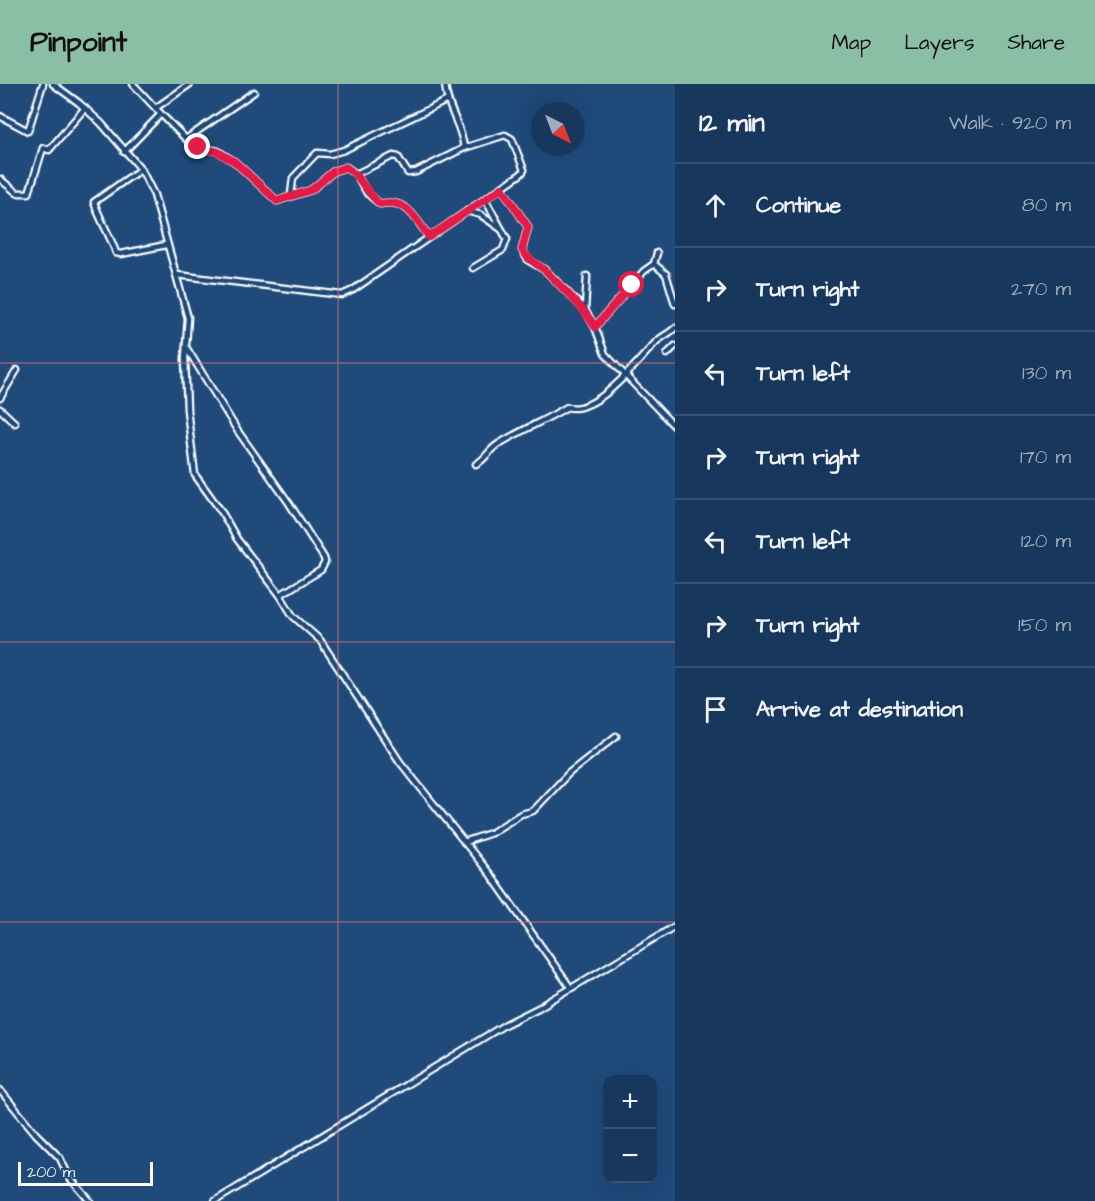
<!DOCTYPE html>
<meta charset="utf-8">
<style>
:root{--surface:#17385c;--page:#203f62;--text:#f1f3f6;--muted:#9eacbb;--line:#365272;--accent:#8abfa5}
body{margin:0;font-family:"Architects Daughter",sans-serif;background:var(--page);color:var(--text)}
.controls{position:absolute;right:18px;bottom:18px;display:grid;overflow:hidden;border-radius:12px;box-shadow:0 6px 24px #0002}
.controls button{width:54px;height:54px;display:grid;place-items:center;padding:0;border:0;border-bottom:2px solid var(--line);background:var(--surface);color:var(--text);font:30px sans-serif}
.compass{position:absolute;left:531px;top:18px;width:54px;height:54px;border-radius:50%;background:var(--surface);box-shadow:0 6px 24px #0002;rotate:138deg}
.scale{position:absolute;left:18px;bottom:15px;width:135px;box-sizing:border-box;padding-left:6px;border:3px solid #fff;border-top:0;font-size:16px;line-height:21px;white-space:nowrap;color:#fff;-webkit-text-stroke:4px #1f4a7a;paint-order:stroke}
.stop{position:absolute;width:18px;height:18px;margin:-14px;border:4px solid #e11d48;border-radius:50%;background:#fff}
.stop.end{background:#e11d48;border-color:#fff;box-shadow:0 2px 6px #0008}
.list{margin:0;padding:0;list-style:none}
h2{display:flex;justify-content:space-between;align-items:center;height:78px;margin:0;padding:0 24px;font-size:26px}
h2 small{font-size:20px;font-weight:400;color:var(--muted)}
.list li{display:grid;grid-template-columns:39px 1fr auto;gap:18px;align-items:center;box-sizing:border-box;height:84px;padding:0 24px;border-top:2px solid var(--line)}
.list b{display:block;font-size:22px;white-space:nowrap}
.list em{font-size:20px;font-style:normal;color:var(--muted)}
.icon{flex:none;width:33px;height:33px;fill:none;stroke:currentColor;stroke-width:2;stroke-linecap:round;stroke-linejoin:round}
.map{position:relative;flex:none;width:675px;height:1117px;overflow:hidden}
header{display:flex;align-items:center;gap:36px;box-sizing:border-box;height:84px;padding:0 30px;background:var(--accent);color:#111}
header strong{font-size:28px}
nav{display:flex;gap:33px;margin-inline-start:auto;font-size:21px}
main{display:flex}
aside{flex:1;background:var(--surface)}
.map>svg:first-child{display:block}
</style>
<header>
<strong>Pinpoint</strong>
<nav><a>Map</a><a>Layers</a><a>Share</a></nav>
</header>
<main>
<div class="map">
<svg width="675" height="1117" viewBox="0 0 675 1117">
<rect width="100%" height="100%" fill="#1f4a7a"/>
<filter id="ink" filterUnits="userSpaceOnUse"><feTurbulence type="fractalNoise" baseFrequency=".0167" numOctaves="2"/><feDisplacementMap in="SourceGraphic" scale="12" xChannelSelector="R" yChannelSelector="G"/><feConvolveMatrix kernelMatrix="1 2 1 2 8 2 1 2 1" color-interpolation-filters="sRGB"/></filter>
<g filter="url(#ink)">
<g fill="none" stroke-linecap="round" stroke-linejoin="round">
<g stroke="#fff" stroke-width="9">
<g id="street">
<path d="M53 0 79 19 101 39 141 85 154 111 188 234 185 274 187 326 195 391 221 427 237 455 280 511 293 532 320 556 400 678 490 790 570 903"/>
<path d="M445 0C447 26 461 39 464 64"/>
<path d="M157 23 190 0"/>
<path d="M161 30 186 55 198 63 218 67 235 78 277 117 311 106 334 87 346 83 356 90 393 72 398 73 408 89 416 88 464 64 505 51 512 55 524 86 521 90 353 206 342 211 177 191"/>
<path d="M0 32 28 47 43 0"/>
<path d="M186 55 254 8"/>
<path d="M124 68 161 30 133 0"/>
<path d="M141 85 94 118C100 136 110 151 116 169L121 170 166 161"/>
<path d="M356 90 367 109 380 120C407 114 415 134 429 153"/>
<path d="M0 95 17 109H29L43 64 49 66 85 24"/>
<path d="M502 104 528 143 522 166 528 176 545 186 585 226 595 243 605 270 675 343"/>
<path d="M291 111 293 94 317 69 330 70 344 66 446 17"/>
<path d="M467 127 481 131 501 145"/>
<path d="M654 180 666 190 675 220"/>
<path d="M473 184 503 166 507 155 485 115"/>
<path d="M585 226 587 192"/>
<path d="M595 243 644 187 654 180 657 169"/>
<path d="M186 263 237 346 289 419 324 474 325 478 321 486 280 511"/>
<path d="M667 270 675 262"/>
<path d="M0 314 17 286"/>
<path d="M0 325 15 339"/>
<path d="M476 380C485 376 488 367 497 361 519 347 544 337 567 323 597 331 637 278 656 258 661 253 669 250 675 244"/>
<path d="M464 758 491 749 521 730 533 727 569 689 616 652"/>
<path d="M0 1006 36 1050 60 1074 69 1093 90 1117"/>
<path d="M215 1117 506 940 538 924 675 842"/>
</g>
</g>
<use href="#street" stroke="#1f4a7a" stroke-width="4.5"/>
</g>
</g>
<g fill="none" stroke-linecap="round" stroke-linejoin="round" filter="url(#ink)">
<path stroke="#e11d48" stroke-width="8" d="M198 63 218 68 235 78 277 117 311 106 334 87 346 83C361 93 367 109 380 120 407 114 415 134 429 153L502 104 528 143 522 166C529 177 538 180 547 188 564 206 582 222 595 243L632 201"/>
</g>
<path fill="none" stroke="#e47373" stroke-width="1.5" stroke-opacity="0.55" d="M338 0V1117M0 279H675M0 558H675M0 838H675"/>
</svg>
<div class="controls">
<button>+</button>
<button>−</button>
</div>
<svg class="compass" viewBox="-18 -18 36 36"><path d="M0-13l5 13h-10z" fill="#e53935"/><path d="M0 13l5-13h-10z" fill="#9eacbb"/></svg>
<div class="scale">200 m</div>
<div class="stop" style="left:632px;top:201px"></div>
<div class="stop end" style="left:198px;top:63px"></div>
</div>
<aside>
<h2>12 min<small>Walk · 920 m</small></h2>
<ul class="list">
<li><svg class="icon" aria-label="ahead" viewBox="0 0 24 24"><path d="M12 20V5M6 11l6-6 6 6"/></svg><div><b>Continue</b></div><em>80 m</em></li>
<li><svg class="icon" aria-label="right" viewBox="0 0 24 24"><path d="M7 20v-9h11M14 6l5 5-5 5"/></svg><div><b>Turn right</b></div><em>270 m</em></li>
<li><svg class="icon" aria-label="left" viewBox="0 0 24 24"><path d="M17 20v-9H6M10 6l-5 5 5 5"/></svg><div><b>Turn left</b></div><em>130 m</em></li>
<li><svg class="icon" aria-label="right" viewBox="0 0 24 24"><path d="M7 20v-9h11M14 6l5 5-5 5"/></svg><div><b>Turn right</b></div><em>170 m</em></li>
<li><svg class="icon" aria-label="left" viewBox="0 0 24 24"><path d="M17 20v-9H6M10 6l-5 5 5 5"/></svg><div><b>Turn left</b></div><em>120 m</em></li>
<li><svg class="icon" aria-label="right" viewBox="0 0 24 24"><path d="M7 20v-9h11M14 6l5 5-5 5"/></svg><div><b>Turn right</b></div><em>150 m</em></li>
<li><svg class="icon" aria-label="arrive" viewBox="0 0 24 24"><path d="M6 21V4h12l-3 4 3 4H6"/></svg><div><b>Arrive at destination</b></div></li>
</ul>
</aside>
</main>
